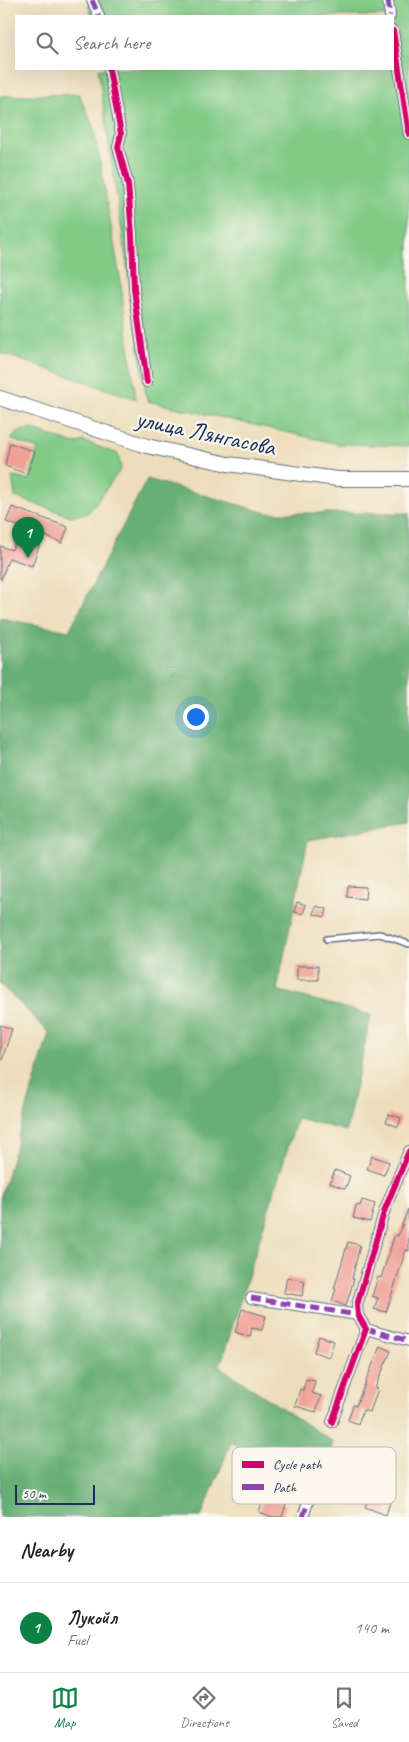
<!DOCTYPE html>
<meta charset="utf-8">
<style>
:root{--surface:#fff;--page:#f6f6f6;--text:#202124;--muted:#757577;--line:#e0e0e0;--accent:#0b8043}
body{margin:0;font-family:Caveat,sans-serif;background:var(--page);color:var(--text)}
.scale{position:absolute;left:15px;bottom:12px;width:80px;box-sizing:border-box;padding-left:5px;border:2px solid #1b2f5e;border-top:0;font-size:14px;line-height:18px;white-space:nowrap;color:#1b2f5e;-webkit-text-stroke:4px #fbf7ec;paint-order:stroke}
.you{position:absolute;left:195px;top:716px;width:18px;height:18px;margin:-12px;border:4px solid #fff;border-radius:50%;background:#1a73e8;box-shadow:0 0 0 8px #1a73e833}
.badge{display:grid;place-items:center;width:32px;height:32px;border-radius:50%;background:var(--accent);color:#fff;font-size:16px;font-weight:700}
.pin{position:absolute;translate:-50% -41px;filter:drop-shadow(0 1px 2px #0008)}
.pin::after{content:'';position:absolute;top:26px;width:18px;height:15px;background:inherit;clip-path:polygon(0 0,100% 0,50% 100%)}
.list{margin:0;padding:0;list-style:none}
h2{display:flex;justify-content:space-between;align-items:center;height:65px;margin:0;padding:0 20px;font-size:21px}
h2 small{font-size:16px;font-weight:400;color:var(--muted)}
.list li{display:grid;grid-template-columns:32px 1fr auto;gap:15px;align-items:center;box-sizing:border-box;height:90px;padding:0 20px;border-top:1px solid var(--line)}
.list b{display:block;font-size:19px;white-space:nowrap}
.list p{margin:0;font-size:16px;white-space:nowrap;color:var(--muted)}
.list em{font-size:16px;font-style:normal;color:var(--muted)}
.icon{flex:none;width:28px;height:28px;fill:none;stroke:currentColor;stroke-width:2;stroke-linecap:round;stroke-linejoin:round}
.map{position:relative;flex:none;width:409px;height:1517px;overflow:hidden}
.search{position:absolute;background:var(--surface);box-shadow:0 5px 20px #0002;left:15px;right:15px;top:15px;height:55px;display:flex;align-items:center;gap:12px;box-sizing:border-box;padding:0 18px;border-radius:0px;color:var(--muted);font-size:19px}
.sheet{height:155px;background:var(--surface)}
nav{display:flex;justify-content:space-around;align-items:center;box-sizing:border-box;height:70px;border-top:1px solid var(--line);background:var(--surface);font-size:14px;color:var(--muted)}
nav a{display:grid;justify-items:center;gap:2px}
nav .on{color:var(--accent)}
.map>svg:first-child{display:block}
</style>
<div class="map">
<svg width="409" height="1517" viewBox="0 0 409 1517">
<rect width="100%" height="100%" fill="#fbf7ec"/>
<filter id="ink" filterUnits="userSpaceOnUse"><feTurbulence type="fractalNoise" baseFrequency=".02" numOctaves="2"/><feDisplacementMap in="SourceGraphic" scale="10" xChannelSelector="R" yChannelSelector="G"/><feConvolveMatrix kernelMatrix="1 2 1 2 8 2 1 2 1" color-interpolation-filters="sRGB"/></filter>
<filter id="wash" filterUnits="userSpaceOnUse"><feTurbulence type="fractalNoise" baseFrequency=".0096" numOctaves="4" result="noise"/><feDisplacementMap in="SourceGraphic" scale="20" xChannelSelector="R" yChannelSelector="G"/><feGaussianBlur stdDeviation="1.12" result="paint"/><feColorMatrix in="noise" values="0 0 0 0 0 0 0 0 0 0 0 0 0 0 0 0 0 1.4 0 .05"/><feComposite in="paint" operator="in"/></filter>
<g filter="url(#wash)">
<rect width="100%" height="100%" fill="#eddebb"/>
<g fill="#81cb87" stroke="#4e7d72">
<path d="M88 0H409V446L339 444 147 401 98 69H393V16H91Z"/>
<path d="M79 94 94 129 120 278 136 399 0 353V96Z"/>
<path d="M31 429 75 444 83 441 118 454 121 469 88 513 71 516 15 497 12 477 29 480 38 449 12 440 16 432Z"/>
</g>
<path fill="#68af74" stroke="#426f69" d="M147 479 267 513H409V822L308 840 277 990 371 1015 346 1131 297 1118 220 1367 333 1442 322 1476 231 1443 201 1517H0V1199L49 1033 0 984V618L69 631Z"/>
<g id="blocks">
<g fill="#ef9f94">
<path d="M10 443 35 452 27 474 5 466Z"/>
<path d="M12 507 68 527 62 543 43 535 32 566 9 558 1 579H0V546L12 550 21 527 6 522Z"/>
<path d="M348 886 366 887 365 899 347 897Z"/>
<path d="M297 902 306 905 303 914 294 912Z"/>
<path d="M316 906 327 909 325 917 313 914Z"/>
<rect x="297" y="966" width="21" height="14"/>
<path d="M0 1025 12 1029 2 1060 0 1059Z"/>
<path d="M389 1114 401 1118 398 1127 386 1122Z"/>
<path d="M372 1156 389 1162 384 1175 367 1169Z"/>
<path d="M335 1170 350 1176 345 1189 330 1183Z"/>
<path d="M362 1200 375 1204 370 1222 353 1218 356 1205 360 1206Z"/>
<path d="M408 1209 409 1251 406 1250 386 1312 374 1309 378 1298 372 1296 378 1277 381 1278 395 1234 398 1236Z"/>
<path d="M348 1242 360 1245 352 1279H354L346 1306 332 1301 336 1289H334Z"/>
<path d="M287 1277 305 1281 302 1296 284 1293Z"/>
<path d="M242 1309 266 1316 262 1330 252 1328 250 1337 235 1332Z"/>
<path d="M319 1336 334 1341 329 1357 314 1352Z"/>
<path d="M380 1346 391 1351 375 1388 378 1389 370 1412 363 1410 358 1424 348 1420 353 1405 356 1406Z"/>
<path d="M306 1379 315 1381 312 1393 321 1396 316 1412 295 1406 300 1389 303 1390Z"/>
<path d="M370 1495 390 1502 386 1515 365 1507Z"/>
<path d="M264 1497 286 1505 282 1517H273L259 1512Z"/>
</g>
</g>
</g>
<g filter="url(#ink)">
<use href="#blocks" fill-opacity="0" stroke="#646c7f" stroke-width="1"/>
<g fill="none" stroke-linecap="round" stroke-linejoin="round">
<g stroke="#646c7f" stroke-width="8">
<path id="lane" d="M327 939 380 934 409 944"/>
</g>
<g stroke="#646c7f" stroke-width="12">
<g id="street">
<path d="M92 0 99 16"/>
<path d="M388 0 390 16"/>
<path d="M393 31 409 134"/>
<path d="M109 69 121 134 118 147 128 184 132 235 134 289 147 382"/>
<path d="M251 1298 358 1315"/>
<path d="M366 1329 409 1341"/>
<path d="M332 1422 366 1329 358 1315 357 1305 385 1209 409 1151"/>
<path d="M303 1517 310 1496"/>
</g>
</g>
<g stroke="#646c7f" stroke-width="16">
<path id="secondary" d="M0 398 147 446 228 464 337 479H409"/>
</g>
<use href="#lane" stroke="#fff" stroke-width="5"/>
<use href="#street" stroke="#fff" stroke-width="10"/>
<use href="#secondary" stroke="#fff" stroke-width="14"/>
<g stroke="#8e44ad" stroke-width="5" stroke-dasharray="10 5" stroke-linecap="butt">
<path d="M92 0 99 16"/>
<path d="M388 0 390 16"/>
<path d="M251 1298 358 1315"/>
<path d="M366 1329 409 1341"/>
<path d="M303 1517 310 1496"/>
</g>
<g stroke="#fbf7ec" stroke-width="9">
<g id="cycleway">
<path d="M393 31 409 134"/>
<path d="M109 69 121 134 118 147 128 184 132 235 134 289 147 382"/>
<path d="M332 1422 366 1329 358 1315 357 1305 385 1209 409 1151"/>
</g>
</g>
<use href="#cycleway" stroke="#d6006c" stroke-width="6"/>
</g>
</g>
<g text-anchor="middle" stroke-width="4.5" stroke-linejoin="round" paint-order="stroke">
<g font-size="25" fill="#1b2f5e" stroke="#fbf7ec">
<text transform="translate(206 432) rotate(12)" y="9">улица Лянгасова</text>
</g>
</g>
<rect x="232" y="1447" width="164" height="57" rx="8" fill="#fbf7ec" stroke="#b8bbc1" stroke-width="1"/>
<rect x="242" y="1461" width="22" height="7" fill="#d6006c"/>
<rect x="242" y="1484" width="22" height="6" fill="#8e44ad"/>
<g font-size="14" fill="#1b2f5e">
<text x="273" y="1469">Cycle path</text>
<text x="273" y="1492">Path</text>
</g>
</svg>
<div class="scale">50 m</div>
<div class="you"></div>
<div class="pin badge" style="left:28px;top:558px">1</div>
<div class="search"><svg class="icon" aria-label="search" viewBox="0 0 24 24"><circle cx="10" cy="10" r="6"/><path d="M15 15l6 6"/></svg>Search here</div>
</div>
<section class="sheet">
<h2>Nearby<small></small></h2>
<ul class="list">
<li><span class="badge">1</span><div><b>Лукойл</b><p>Fuel</p></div><em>140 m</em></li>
</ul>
</section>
<nav>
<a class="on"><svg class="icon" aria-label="map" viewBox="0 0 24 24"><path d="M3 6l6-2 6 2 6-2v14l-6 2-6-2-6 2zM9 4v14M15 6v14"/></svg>Map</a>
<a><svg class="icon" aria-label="directions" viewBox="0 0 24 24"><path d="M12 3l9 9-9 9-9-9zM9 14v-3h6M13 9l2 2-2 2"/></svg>Directions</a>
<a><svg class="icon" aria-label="saved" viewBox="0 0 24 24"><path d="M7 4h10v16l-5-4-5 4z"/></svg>Saved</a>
</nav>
